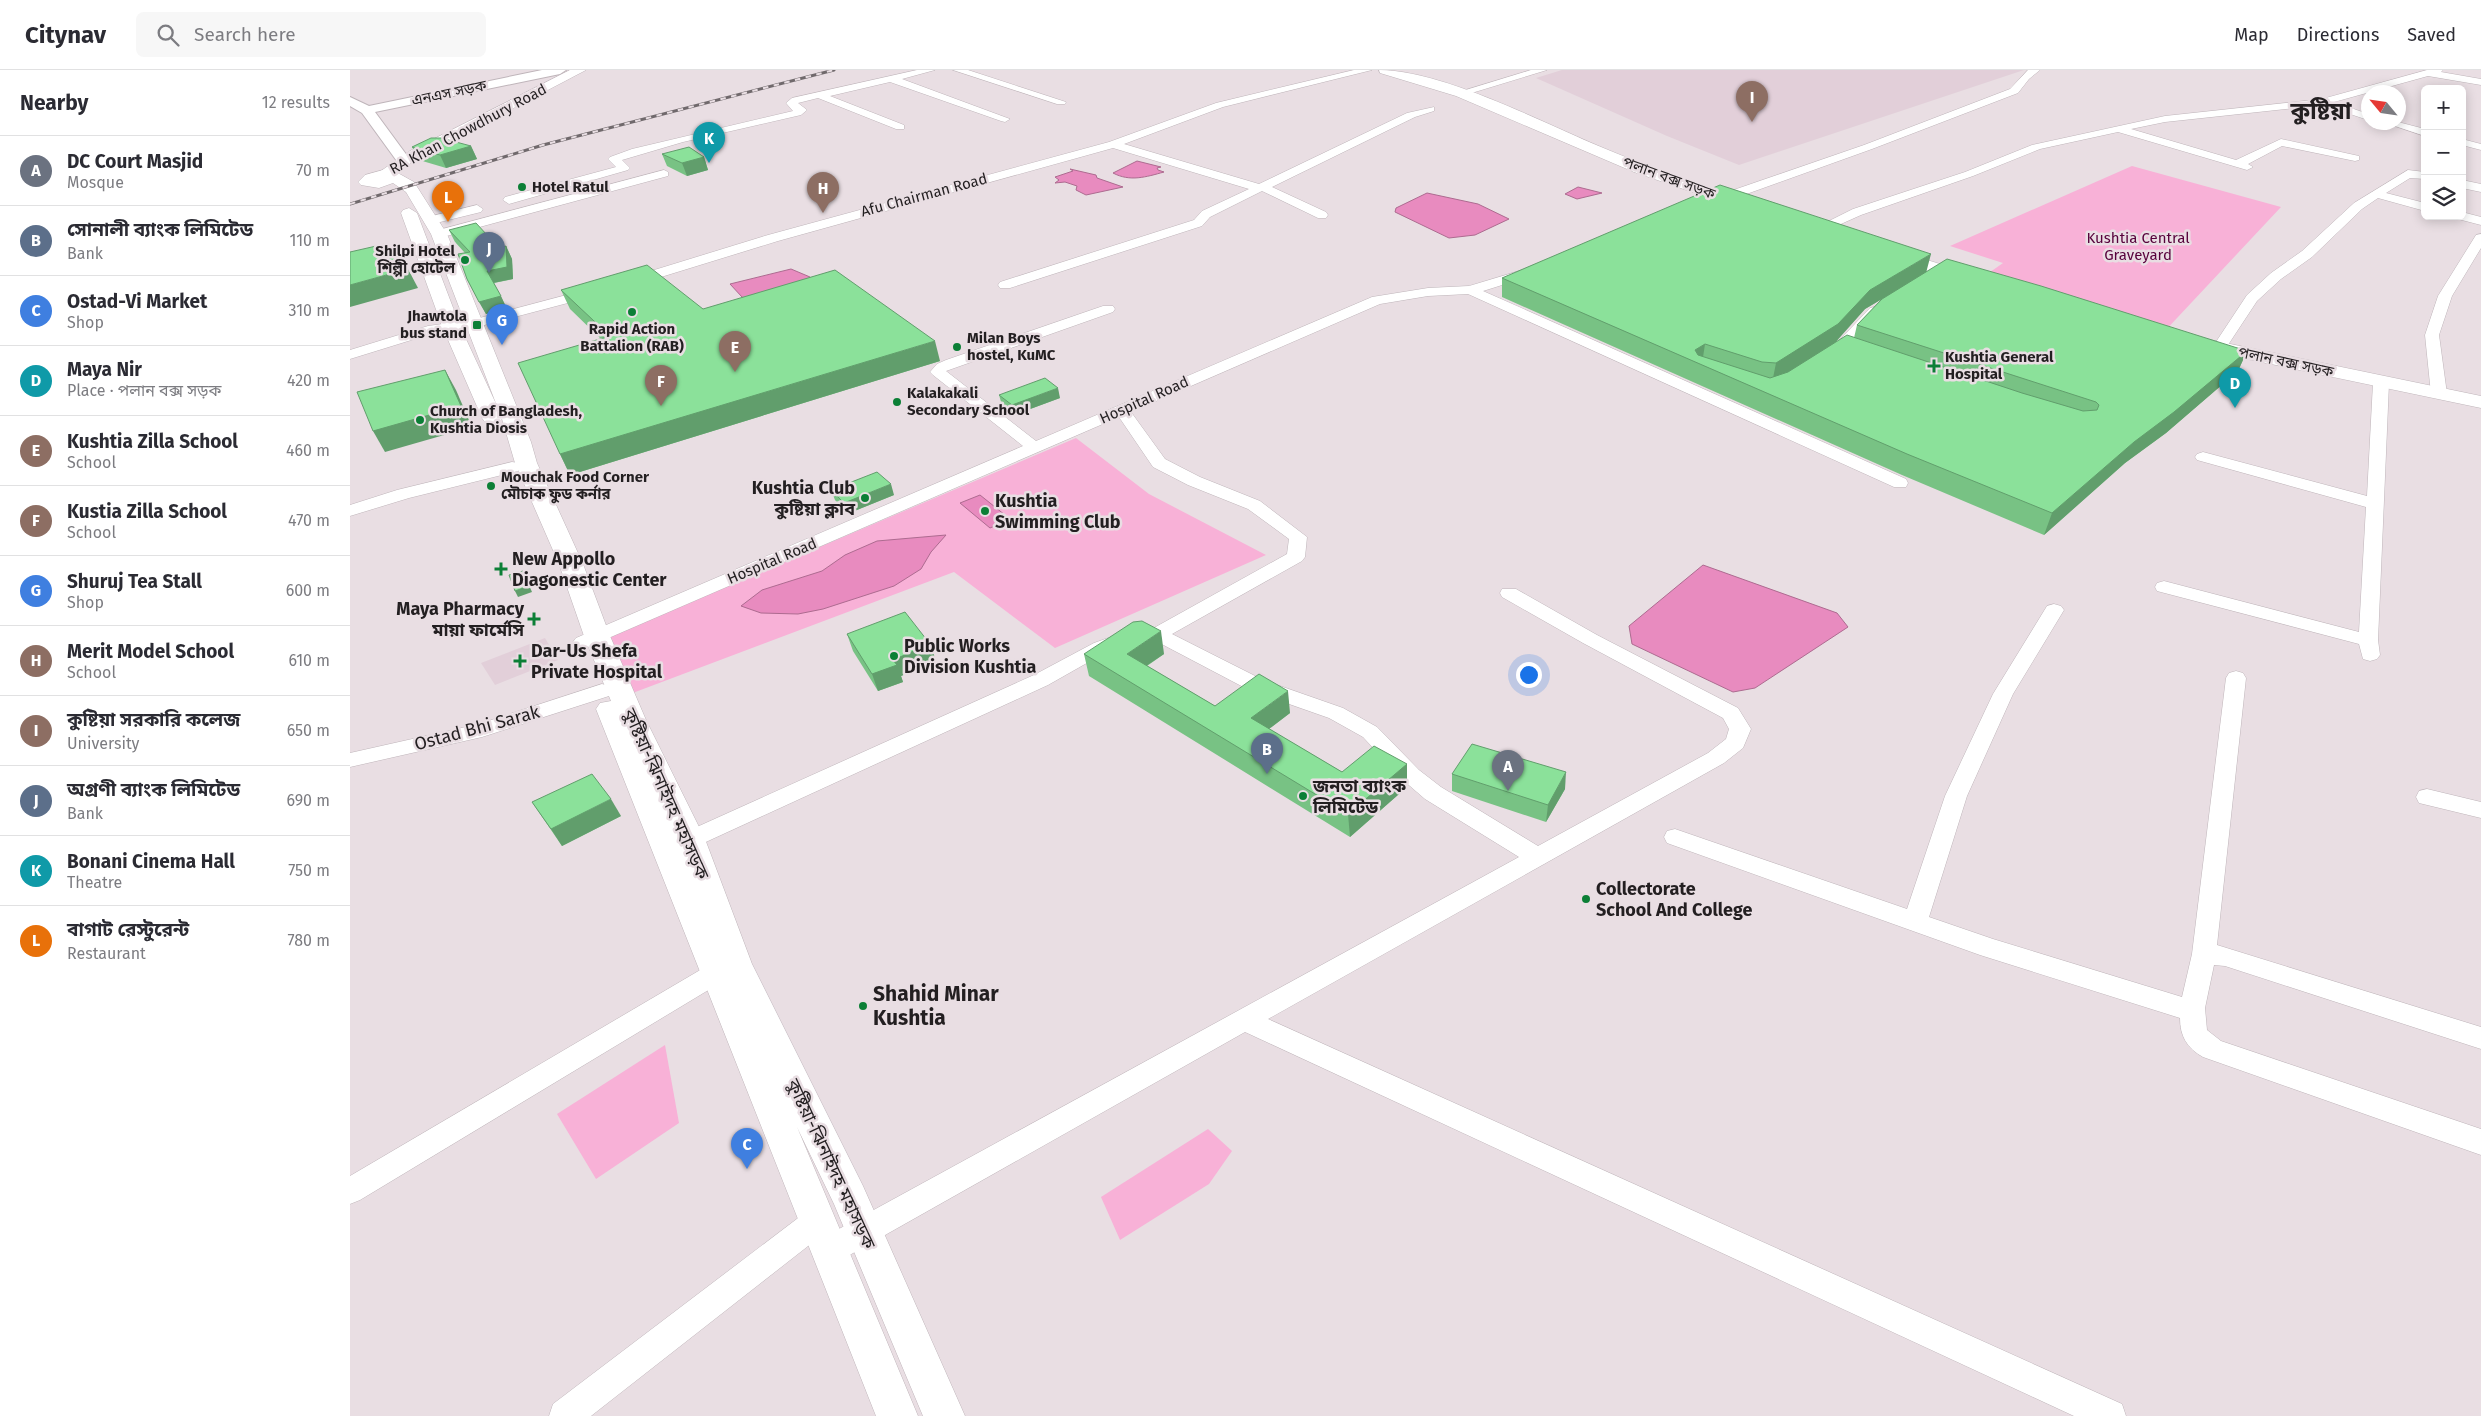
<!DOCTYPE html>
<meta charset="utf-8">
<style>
:root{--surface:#fff;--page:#f7f7f7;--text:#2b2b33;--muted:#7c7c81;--line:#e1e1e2;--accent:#0c7f36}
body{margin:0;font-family:"Fira Sans","Noto Sans Bengali",sans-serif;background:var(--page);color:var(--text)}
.controls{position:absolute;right:15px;top:15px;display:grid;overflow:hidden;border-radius:8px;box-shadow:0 2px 12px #0003}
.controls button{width:45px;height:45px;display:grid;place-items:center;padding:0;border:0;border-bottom:1px solid var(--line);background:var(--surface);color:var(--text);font:25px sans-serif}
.compass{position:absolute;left:2011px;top:15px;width:45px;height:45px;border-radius:50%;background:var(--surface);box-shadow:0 2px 12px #0003;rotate:299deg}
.you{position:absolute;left:1178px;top:604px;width:18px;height:18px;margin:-12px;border:4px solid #fff;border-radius:50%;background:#1a73e8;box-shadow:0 0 0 8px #1a73e833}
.badge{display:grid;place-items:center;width:32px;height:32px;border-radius:50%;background:var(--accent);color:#fff;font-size:16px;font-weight:700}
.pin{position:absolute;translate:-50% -41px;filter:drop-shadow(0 1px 2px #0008)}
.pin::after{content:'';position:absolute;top:26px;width:18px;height:15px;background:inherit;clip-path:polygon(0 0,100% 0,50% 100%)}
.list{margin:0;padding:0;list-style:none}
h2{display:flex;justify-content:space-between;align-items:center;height:65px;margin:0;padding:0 20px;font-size:21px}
h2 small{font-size:16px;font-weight:400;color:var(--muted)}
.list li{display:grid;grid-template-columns:32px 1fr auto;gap:15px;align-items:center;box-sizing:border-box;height:70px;padding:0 20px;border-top:1px solid var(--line)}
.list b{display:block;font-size:19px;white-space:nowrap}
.list p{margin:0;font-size:16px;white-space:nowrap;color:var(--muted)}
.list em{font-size:16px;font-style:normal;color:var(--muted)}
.icon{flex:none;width:28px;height:28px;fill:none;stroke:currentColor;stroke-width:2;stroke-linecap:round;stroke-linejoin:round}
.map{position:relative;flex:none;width:2131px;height:1346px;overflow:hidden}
header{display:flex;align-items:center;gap:30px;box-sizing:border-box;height:70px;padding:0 25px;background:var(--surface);border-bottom:1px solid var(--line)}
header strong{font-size:24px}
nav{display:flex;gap:28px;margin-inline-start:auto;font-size:18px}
.search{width:350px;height:45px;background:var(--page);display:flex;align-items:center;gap:12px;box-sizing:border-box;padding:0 18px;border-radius:8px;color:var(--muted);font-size:19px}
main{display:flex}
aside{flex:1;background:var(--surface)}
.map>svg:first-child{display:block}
</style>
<header>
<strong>Citynav</strong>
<div class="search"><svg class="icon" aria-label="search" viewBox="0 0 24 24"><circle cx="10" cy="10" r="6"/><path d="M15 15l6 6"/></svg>Search here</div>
<nav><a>Map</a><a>Directions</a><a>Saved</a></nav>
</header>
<main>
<aside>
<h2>Nearby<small>12 results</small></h2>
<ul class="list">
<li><span class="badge" style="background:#6b7280">A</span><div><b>DC Court Masjid</b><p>Mosque</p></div><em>70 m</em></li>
<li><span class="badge" style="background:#5c6f8a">B</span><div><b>সোনালী ব্যাংক লিমিটেড</b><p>Bank</p></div><em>110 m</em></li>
<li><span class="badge" style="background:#3f7fe0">C</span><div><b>Ostad-Vi Market</b><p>Shop</p></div><em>310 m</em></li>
<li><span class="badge" style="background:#0f9aa8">D</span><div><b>Maya Nir</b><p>Place · পলান বক্স সড়ক</p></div><em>420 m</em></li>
<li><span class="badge" style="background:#8d6e63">E</span><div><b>Kushtia Zilla School</b><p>School</p></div><em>460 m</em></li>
<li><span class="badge" style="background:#8d6e63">F</span><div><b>Kustia Zilla School</b><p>School</p></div><em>470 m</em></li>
<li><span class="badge" style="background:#3f7fe0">G</span><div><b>Shuruj Tea Stall</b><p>Shop</p></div><em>600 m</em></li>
<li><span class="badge" style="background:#8d6e63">H</span><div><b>Merit Model School</b><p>School</p></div><em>610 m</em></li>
<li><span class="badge" style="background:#8d6e63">I</span><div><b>কুষ্টিয়া সরকারি কলেজ</b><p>University</p></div><em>650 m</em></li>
<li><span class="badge" style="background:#5c6f8a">J</span><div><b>অগ্রণী ব্যাংক লিমিটেড</b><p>Bank</p></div><em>690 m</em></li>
<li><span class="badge" style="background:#0f9aa8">K</span><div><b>Bonani Cinema Hall</b><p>Theatre</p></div><em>750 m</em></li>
<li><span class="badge" style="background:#e8710a">L</span><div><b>বাগাট রেস্টুরেন্ট</b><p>Restaurant</p></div><em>780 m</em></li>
</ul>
</aside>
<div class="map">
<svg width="2131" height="1346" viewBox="0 0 2131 1346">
<rect width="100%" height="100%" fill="#e9dee3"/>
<g fill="#e2cfd9">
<path d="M1212 0H1674L1389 95 1317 66 1186 8Z"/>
<path d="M195 568 208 590 145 615 131 593Z"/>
</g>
<g fill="#f8b1d7">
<path d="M1782 96 1931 137 1813 263 1633 207 1653 193 1600 176Z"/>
<path d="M726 368 799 424 916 485 705 578 604 502 280 624 260 566Z"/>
<path d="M315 975 329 1053 246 1109 207 1044Z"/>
<path d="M858 1059 882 1081 859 1114 770 1170 751 1127Z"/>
</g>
<g fill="#e88bbf" stroke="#ad6b90">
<path d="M787 91 811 97 807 98 808 100 814 102C796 107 780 112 763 103Z"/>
<path d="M720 99 746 105 747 108 773 117 736 125 726 120 727 116 715 112 705 113 709 110 705 107 723 101Z"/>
<path d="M1228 117 1252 123 1227 129 1215 124Z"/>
<path d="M1077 123 1128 134 1159 149 1125 165 1099 168 1045 142 1046 138Z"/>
<path d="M441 199 460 207 462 215 404 235 392 227 380 214Z"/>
<path d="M630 425 660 449 640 458 610 433Z"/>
<path d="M596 465 581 482 571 499 544 516 473 539 448 544 411 543 391 536 412 520 472 501 495 485 527 471Z"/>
<path d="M1353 495 1487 543 1498 557 1405 618 1383 622 1282 574 1279 556Z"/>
</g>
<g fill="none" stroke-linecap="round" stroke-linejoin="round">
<g stroke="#bfb5ba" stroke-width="1">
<g id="minor">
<path d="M567 0H585L552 9 660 49 655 52 651 51 540 12 480 26 554 55V59H546L468 28 448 33 457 40 451 45 333 72 272 90 280 98 278 100 159 134 153 130 155 127 266 97 258 89 260 87 282 79 443 41 436 33 442 28Z"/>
<path d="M603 0H618L716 32 715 34H707Z"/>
<path d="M1004 0H1022L873 37 774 74 909 114 1057 43 1084 37V41L1065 47 922 117 976 142 978 145 976 148H968L912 121 860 147 852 156 660 218H650L648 215 650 212 844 150 852 141 899 119 763 78 428 171 285 215H275L273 212 275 209 418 165 759 72 866 33Z"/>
<path d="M1181 0H1197L1115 25 1111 26 1106 23Z"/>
<path d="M1678 0H1690L1679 9 1668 23 1522 79 1377 131 1373 132 1367 128 1369 125 1514 75 1660 19Z"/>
<path d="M2077 0H2093L2091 2 2131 9V15L2078 6 1984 32 2018 44V50L1973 35 1815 52 1781 59 1886 90 1931 69 2009 86V90L2005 91 1932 76 1898 94 1903 97 1897 100 1768 62 1690 79 1623 106 1511 145 1473 162 1469 163 1463 159 1503 139 1615 102 1682 75 1815 46 1972 29Z"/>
<path d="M2033 52H2048L2075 59V66Z"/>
<path d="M2112 69 2131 74V80L2112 75Z"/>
<path d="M314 100 318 102V106L89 168 83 164 85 161Z"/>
<path d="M2058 100 2075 102V109L2060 108 2036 123 2075 133V141L2028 128 2012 139 1962 187 1931 209 1907 231 1874 281H1864L1862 278 1897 225 1921 203 1952 181 2004 133Z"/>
<path d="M2112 110 2131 114V122L2112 118Z"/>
<path d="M127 135 133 139 131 142 82 154 76 150 78 147Z"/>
<path d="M2112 142 2131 147V155L2108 149 2106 146H2112Z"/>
<path d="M2131 164V178L2102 226 2089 265 2097 324 2094 327H2084L2081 324 2075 265 2088 226 2126 165Z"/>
<path d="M1179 198 1184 199 1186 202 1184 205 1133 221 1556 409 1558 413 1556 417H1544L1118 224 1078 226 1030 234 781 342 815 389 850 407 910 431 957 467 955 487 952 491 822 564 913 610 993 638 1027 657 1069 700 1091 717 1188 776 1358 683 1376 669 1379 659 1373 648 1233 573 1152 527 1150 523 1152 519H1166L1247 565 1388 638 1401 659 1393 678 1374 693 918 949 1772 1334 1776 1346H1724L895 962 489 1191 478 1195 467 1191 463 1181 467 1171 1169 787 1075 729 1053 710 1013 667 979 648 899 620 804 570 778 574 758 581 698 615 334 782 326 784 318 782 315 776 318 770 684 605 744 573 775 562 802 559 937 484 939 469 898 439 838 415 803 397 769 347 240 576 233 578 226 576 223 572 226 568 673 376 583 305 580 302 587 294 596 290 753 236H763L765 239 763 242 596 301 686 371 1022 227 1078 218 1119 216Z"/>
<path d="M243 218 248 219 250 222 248 225 123 258 84 263 0 289V280L78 256 122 250Z"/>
<path d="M1525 237 1532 241 1530 244 1495 281H1485L1483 278 1485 275 1520 238Z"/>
<path d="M2031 308 2039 313 2028 570 2030 585 2027 589 2020 591 2013 589 2009 574 1807 521 1805 517 1807 513 1814 511 2009 562 2016 437 1847 390 1845 387 1847 384 1853 382 2017 426 2023 313Z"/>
<path d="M162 392 168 393 170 397 168 401 59 428 0 446V435L47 420Z"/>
<path d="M1704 534 1711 536 1714 540 1663 624 1617 726 1579 847 1643 869 1832 927 1842 884 1876 608 1879 603 1886 601 1893 603 1896 608 1867 875 2131 957V979L1875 896 1864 895 1855 938 1857 960 1871 971 2131 1059V1085L1853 987C1837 978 1830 966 1830 948L1630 885 1317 773 1314 767 1317 761 1325 759 1557 839 1595 726 1643 624 1697 536Z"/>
<path d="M252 614 259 616 262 621 259 626 132 667 0 697V683L129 654Z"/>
<path d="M2077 719 2131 732V748L2069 733 2066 727 2069 721Z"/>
<path d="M366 893 375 896 379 903 375 910 10 1130 0 1134V1106L357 896Z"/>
<path d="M466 1138 476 1142 481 1152 476 1162 241 1346H199L203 1334 456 1142Z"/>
</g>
</g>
<g stroke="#bfb5ba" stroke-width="2">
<path id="tertiary" d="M192 0H216L210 4 25 42 61 91 54 95 49 94 12 43 0 36V27L19 36Z"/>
</g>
<g stroke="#bfb5ba" stroke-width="1">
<g id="secondary">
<path d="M220 0H236L70 87 38 108 33 110 25 105 60 81Z"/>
<path d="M1029 0C1092 0 1191 52 1251 77 1298 97 1346 113 1395 130L1397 133 1395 136H1383L1284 102 1106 26 1030 3Z"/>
<path d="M1541 179 1626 205 1629 209 1626 213 1620 214 1535 188 1533 184 1535 180Z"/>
<path d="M1861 270 2131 326V338L1854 280 1852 276 1854 272Z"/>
</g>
</g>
<g stroke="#bfb5ba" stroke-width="1">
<path id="trunk" d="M33 100 46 102 64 112 97 164 181 372 187 393 233 494 260 566 296 650 355 769 402 894 513 1116 615 1346H573L484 1134 447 1057 568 1346H526L246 639 250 633 261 631 234 566 209 494 165 393 152 349 149 352 142 354 135 352 132 348 92 256 51 143 53 140 59 138 67 143 110 256 147 336 81 164 56 122 43 113 29 118 11 115 8 112 15 105Z"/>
</g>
<use href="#minor" fill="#fff" fill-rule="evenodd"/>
<use href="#tertiary" fill="#fff" fill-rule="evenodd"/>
<use href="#secondary" fill="#fff" fill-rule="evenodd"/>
<use href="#trunk" fill="#fff" fill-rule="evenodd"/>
<g stroke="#70696c" stroke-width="3">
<path id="rail" d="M0 134 193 75 484 0"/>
</g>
<use href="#rail" stroke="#e9dee3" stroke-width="2" stroke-dasharray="5.5" stroke-linecap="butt"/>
</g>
<g fill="#78c284" fill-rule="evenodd">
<path d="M121 76 127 89 96 98 69 90 62 77Z"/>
<path d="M312 84 354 87 358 100 337 106 317 96Z"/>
<path d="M99 160 149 178 156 176 162 189 163 209 144 213 157 239 136 244 117 209 115 183 105 172Z"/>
<path d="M1576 202 1897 281 1888 301 1816 363 1775 393 1694 465 1552 405 1152 227V208ZM1532 229 1507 255 1504 268 1484 273 1515 239Z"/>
<path d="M211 220 353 239 590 291 220 405 210 384 251 269 220 239Z"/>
<path d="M649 325 710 328 664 345 652 335Z"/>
<path d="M481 420 544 425 497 444 485 430Z"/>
<path d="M497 564 580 574 586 591 551 606 553 612 528 621 503 581Z"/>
<path d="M734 584H814L797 596 865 636 940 643 919 659 992 702 1057 694V717L1000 767 739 606Z"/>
<path d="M1102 704 1215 719 1196 752 1102 721Z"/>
<path d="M182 732 271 746 212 776Z"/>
</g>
<g fill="#619e6c">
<path d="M121 76 127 89 96 98 90 85Z"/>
<path d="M354 87 358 100 337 106 332 93Z"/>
<path d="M156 176 162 189 163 209 143 213 137 201Z"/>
<path d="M1581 184 1576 203 1515 239 1484 274 1422 313 1426 293 1520 220Z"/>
<path d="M58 199 68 218 0 237V215Z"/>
<path d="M151 226 157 239 136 244 129 232Z"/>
<path d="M585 271 590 291 220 405 210 384Z"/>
<path d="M1355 274 1352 294 1345 280Z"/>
<path d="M1897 281 1888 301 1816 363 1775 393 1694 465 1702 443 1784 372Z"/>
<path d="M95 300 106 320 122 357 35 382 23 361Z"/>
<path d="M708 318 710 328 664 345 662 335Z"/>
<path d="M541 414 544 425 497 444 494 433Z"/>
<path d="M173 501 182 522 168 527 165 521Z"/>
<path d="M811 561 814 584 781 606 777 584Z"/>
<path d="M580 574 586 591 551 606 553 612 528 621 522 604 543 590Z"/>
<path d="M938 621 940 643 903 671 901 648Z"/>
<path d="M1057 694V717L1000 767 998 744Z"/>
<path d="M1216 702 1215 719 1196 752 1198 735Z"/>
<path d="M261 729 271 746 212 776 201 759Z"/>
</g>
<g fill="#8be19a" stroke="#619e6c">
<path d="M81 68H91L121 76 90 85 62 77Z"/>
<path d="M339 77 354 87 332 93 312 84Z"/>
<path d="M1370 115 1581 184 1520 220 1488 254 1426 293 1412 292 1355 274 1345 280 1348 285 1420 308 1438 302 1497 265 1672 323 1733 341 1747 340 1749 335 1746 332 1507 255 1532 229 1597 189 1691 216 1897 281 1824 342 1784 372 1702 443 1557 384 1152 208Z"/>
<path d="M126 153 149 178 156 176 157 197 137 201 151 226 129 232 117 209 108 184 120 182 99 160Z"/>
<path d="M35 174 58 199 0 215V182Z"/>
<path d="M297 195 353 239 485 200 585 271 210 384 168 293 260 266 211 220Z"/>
<path d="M95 300 111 336 23 361 7 322Z"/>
<path d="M695 308 708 318 662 335 649 325Z"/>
<path d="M527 402 541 414 494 433 481 420Z"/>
<path d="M173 501 179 516 165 521 159 505Z"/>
<path d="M555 542 580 574 543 590 547 595 522 604 497 564Z"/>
<path d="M792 551 811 561 777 584 865 636 909 604 938 621 901 648 992 702 1024 676 1057 694 998 744 734 584 783 552Z"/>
<path d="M1122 674 1216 702 1198 735 1102 704Z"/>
<path d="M242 704 261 729 201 759 182 732Z"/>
</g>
<g fill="#0c7f36" stroke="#e9dee3" stroke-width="2">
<circle cx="172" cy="117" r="5"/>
<circle cx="115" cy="190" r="5"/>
<circle cx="282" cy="242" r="5"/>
<rect x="122" y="250" width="10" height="10" rx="2.5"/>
<circle cx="607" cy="277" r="5"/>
<path d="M1581.5 288.5h5v5h5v5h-5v5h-5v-5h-5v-5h5z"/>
<circle cx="547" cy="332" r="5"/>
<circle cx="70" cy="350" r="5"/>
<circle cx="141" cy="416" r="5"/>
<circle cx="515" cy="428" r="5"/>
<circle cx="635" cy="441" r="5"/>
<path d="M148.5 491.5h5v5h5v5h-5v5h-5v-5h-5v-5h5z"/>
<path d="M181.5 541.5h5v5h5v5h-5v5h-5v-5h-5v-5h5z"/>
<circle cx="544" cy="586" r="5"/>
<path d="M167.5 583.5h5v5h5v5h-5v5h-5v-5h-5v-5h5z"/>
<circle cx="953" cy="726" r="5"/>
<circle cx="1236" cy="829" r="5"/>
<circle cx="513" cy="936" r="5"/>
</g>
<g text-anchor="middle" stroke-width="5" stroke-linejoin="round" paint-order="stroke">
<g font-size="15" fill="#231f21" stroke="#e9dee3">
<text transform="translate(99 23) rotate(-12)" y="5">এনএস সড়ক</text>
<text transform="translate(118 59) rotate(-28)" y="5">RA Khan Chowdhury Road</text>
<text transform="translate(1319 108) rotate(20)" y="5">পলান বক্স সড়ক</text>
<text transform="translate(574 125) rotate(-15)" y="5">Afu Chairman Road</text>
<text transform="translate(1936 292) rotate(12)" y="5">পলান বক্স সড়ক</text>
<text transform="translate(794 330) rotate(-24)" y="5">Hospital Road</text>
<text transform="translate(422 491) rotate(-23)" y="5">Hospital Road</text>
</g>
<g font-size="15" font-weight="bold" fill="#231f21" stroke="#e9dee3" text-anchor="start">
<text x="182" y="122">Hotel Ratul</text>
<text x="105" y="186" text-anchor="end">Shilpi Hotel<tspan x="105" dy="17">শিল্পী হোটেল</tspan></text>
<text x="117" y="251" text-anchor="end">Jhawtola<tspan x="117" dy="17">bus stand</tspan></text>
<text x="282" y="264" text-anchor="middle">Rapid Action<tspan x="282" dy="17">Battalion (RAB)</tspan></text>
<text x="617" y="273">Milan Boys<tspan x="617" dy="17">hostel, KuMC</tspan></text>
<text x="1595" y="292">Kushtia General<tspan x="1595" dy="17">Hospital</tspan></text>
<text x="557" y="328">Kalakakali<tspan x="557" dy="17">Secondary School</tspan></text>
<text x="80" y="346">Church of Bangladesh,<tspan x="80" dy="17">Kushtia Diosis</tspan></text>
<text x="151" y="412">Mouchak Food Corner<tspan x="151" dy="17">মৌচাক ফুড কর্নার</tspan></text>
</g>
<g font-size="15" fill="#57023c" stroke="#e9dee3">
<text x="1788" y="173">Kushtia Central<tspan x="1788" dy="17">Graveyard</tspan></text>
</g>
<g font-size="18" font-weight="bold" fill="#231f21" stroke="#e9dee3" text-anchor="start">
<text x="505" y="424" text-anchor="end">Kushtia Club<tspan x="505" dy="21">কুষ্টিয়া ক্লাব</tspan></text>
<text x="645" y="437">Kushtia<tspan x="645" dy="21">Swimming Club</tspan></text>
<text x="162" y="495">New Appollo<tspan x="162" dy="21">Diagonestic Center</tspan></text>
<text x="174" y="545" text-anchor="end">Maya Pharmacy<tspan x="174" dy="21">মায়া ফার্মেসি</tspan></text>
<text x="554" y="582">Public Works<tspan x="554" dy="21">Division Kushtia</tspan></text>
<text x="181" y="587">Dar-Us Shefa<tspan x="181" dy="21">Private Hospital</tspan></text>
<text x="963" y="722">জনতা ব্যাংক<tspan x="963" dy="21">লিমিটেড</tspan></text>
<text x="1246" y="825">Collectorate<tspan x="1246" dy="21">School And College</tspan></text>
</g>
<g font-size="18" fill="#231f21" stroke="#e9dee3">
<text transform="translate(127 658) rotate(-15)" y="6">Ostad Bhi Sarak</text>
<text transform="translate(316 724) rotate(66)" y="6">কুষ্টিয়া-ঝিনাইদহ মহাসড়ক</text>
<text transform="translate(481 1094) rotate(65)" y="6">কুষ্টিয়া-ঝিনাইদহ মহাসড়ক</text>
</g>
<g font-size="21" font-weight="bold" fill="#231f21" stroke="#e9dee3" text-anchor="start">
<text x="523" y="931">Shahid Minar<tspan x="523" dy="24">Kushtia</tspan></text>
</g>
<g font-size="24" font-weight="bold" fill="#231f21" stroke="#e9dee3">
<text x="1971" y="49">কুষ্টিয়া</text>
</g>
</g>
</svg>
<div class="controls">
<button>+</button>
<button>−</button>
<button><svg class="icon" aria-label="layers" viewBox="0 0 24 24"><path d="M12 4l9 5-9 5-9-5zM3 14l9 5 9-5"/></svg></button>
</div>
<svg class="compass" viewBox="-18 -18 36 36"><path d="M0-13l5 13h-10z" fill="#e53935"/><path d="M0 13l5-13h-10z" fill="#7c7c81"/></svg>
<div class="you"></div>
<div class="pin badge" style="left:1158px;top:721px;background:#6b7280">A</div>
<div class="pin badge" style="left:917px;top:704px;background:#5c6f8a">B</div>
<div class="pin badge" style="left:397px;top:1099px;background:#3f7fe0">C</div>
<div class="pin badge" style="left:1885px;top:338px;background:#0f9aa8">D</div>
<div class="pin badge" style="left:385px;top:302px;background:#8d6e63">E</div>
<div class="pin badge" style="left:311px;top:336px;background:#8d6e63">F</div>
<div class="pin badge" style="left:152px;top:275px;background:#3f7fe0">G</div>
<div class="pin badge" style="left:473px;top:143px;background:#8d6e63">H</div>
<div class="pin badge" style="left:1402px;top:52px;background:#8d6e63">I</div>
<div class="pin badge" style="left:139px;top:203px;background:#5c6f8a">J</div>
<div class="pin badge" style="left:359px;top:93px;background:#0f9aa8">K</div>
<div class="pin badge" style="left:98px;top:152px;background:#e8710a">L</div>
</div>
</main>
